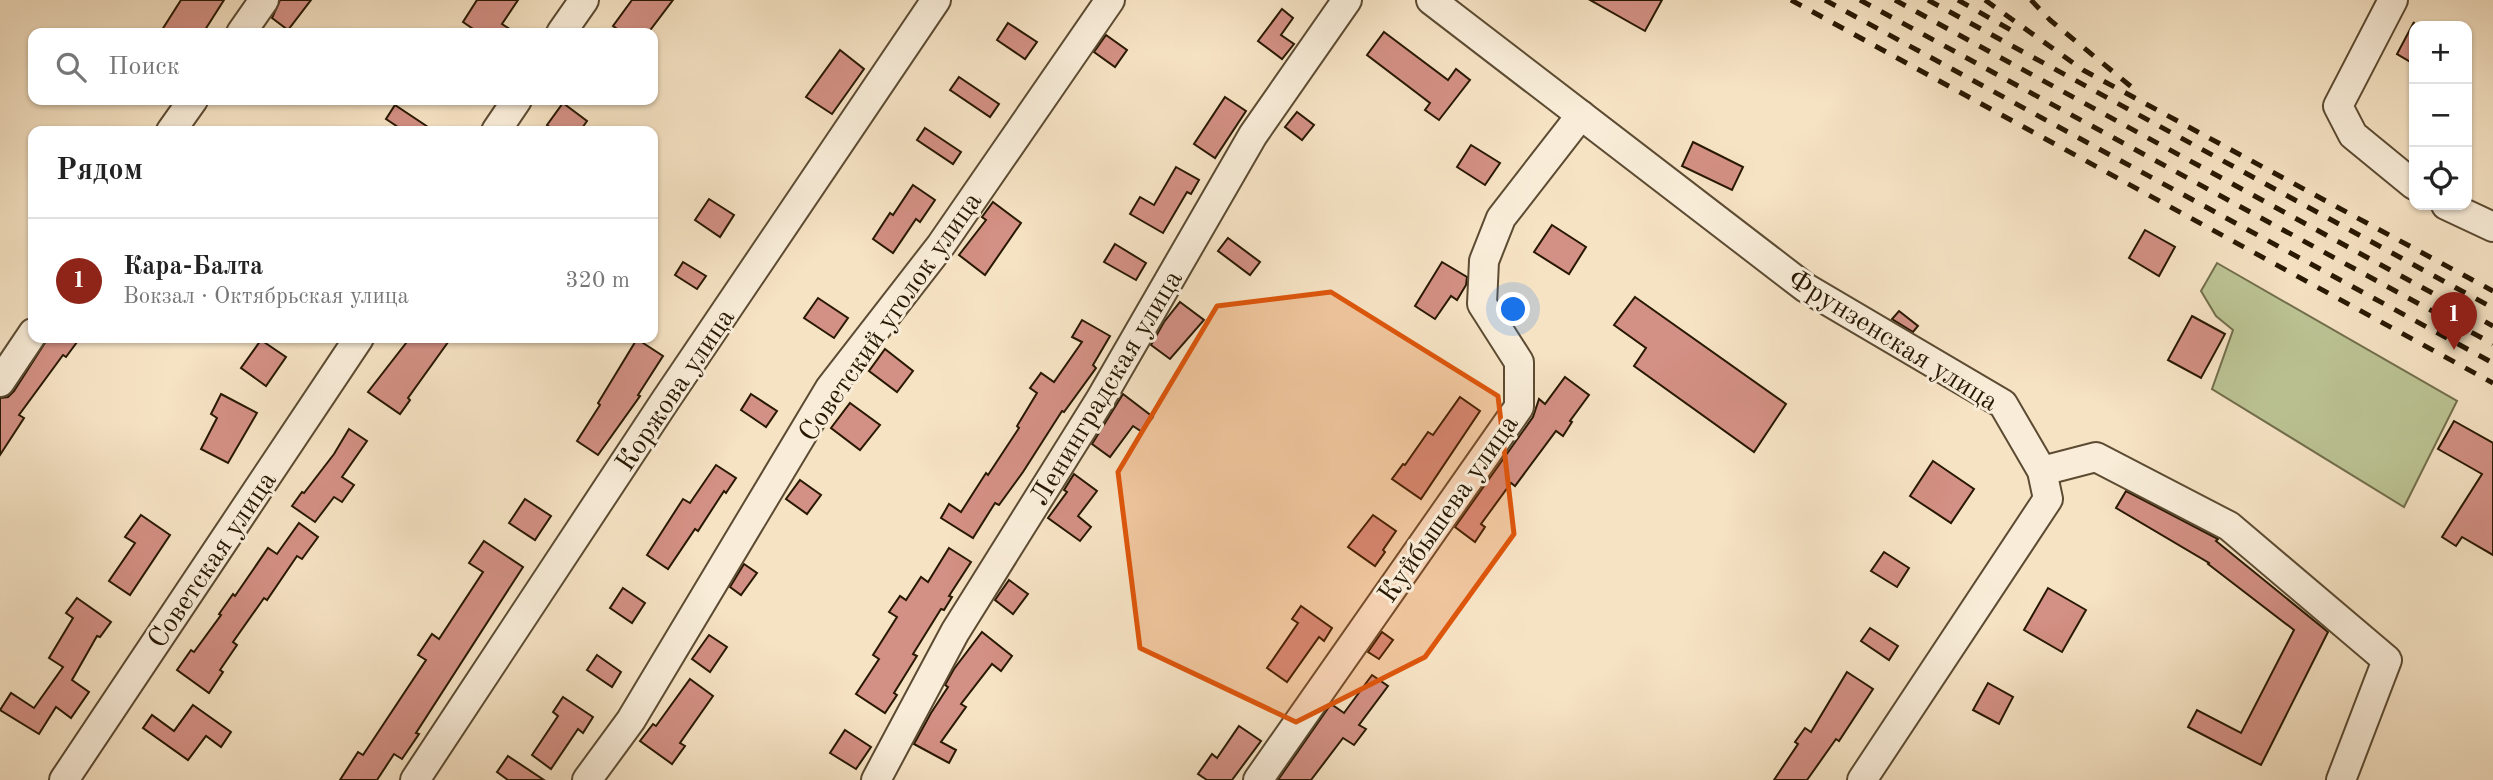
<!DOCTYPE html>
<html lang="ru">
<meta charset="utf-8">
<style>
:root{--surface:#fff;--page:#f6f6f6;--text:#222;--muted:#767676;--line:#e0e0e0;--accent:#8f2418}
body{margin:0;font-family:"Old Standard TT",serif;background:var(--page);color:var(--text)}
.controls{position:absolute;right:21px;top:21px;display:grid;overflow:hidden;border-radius:14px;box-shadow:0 2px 5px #0004}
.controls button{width:63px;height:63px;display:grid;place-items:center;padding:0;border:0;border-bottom:2px solid var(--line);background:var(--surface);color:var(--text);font:35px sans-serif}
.you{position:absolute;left:1514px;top:310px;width:24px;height:24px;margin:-18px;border:5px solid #fff;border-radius:50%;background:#1a73e8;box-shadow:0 0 0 10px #1a73e833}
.badge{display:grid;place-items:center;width:46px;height:46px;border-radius:50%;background:var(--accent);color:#fff;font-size:23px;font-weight:700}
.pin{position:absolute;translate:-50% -58px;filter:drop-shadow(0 2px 4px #0008)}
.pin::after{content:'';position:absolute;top:37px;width:24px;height:21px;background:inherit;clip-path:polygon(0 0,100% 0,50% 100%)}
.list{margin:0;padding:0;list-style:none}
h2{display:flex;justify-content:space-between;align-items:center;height:91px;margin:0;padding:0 28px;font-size:30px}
h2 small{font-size:23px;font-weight:400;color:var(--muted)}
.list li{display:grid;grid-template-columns:46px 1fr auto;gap:21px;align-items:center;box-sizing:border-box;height:126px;padding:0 28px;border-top:2px solid var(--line)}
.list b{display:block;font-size:26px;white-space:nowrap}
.list p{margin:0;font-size:23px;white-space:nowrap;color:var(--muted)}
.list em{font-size:23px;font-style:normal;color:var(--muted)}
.icon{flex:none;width:38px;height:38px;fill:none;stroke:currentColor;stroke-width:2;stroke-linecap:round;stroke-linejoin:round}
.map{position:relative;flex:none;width:2493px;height:780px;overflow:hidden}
.search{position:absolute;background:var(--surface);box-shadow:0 2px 5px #0004;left:28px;top:28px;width:630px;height:77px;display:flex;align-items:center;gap:18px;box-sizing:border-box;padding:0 24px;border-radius:14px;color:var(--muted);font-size:26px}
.panel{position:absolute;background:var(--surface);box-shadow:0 2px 5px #0004;left:28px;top:126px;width:630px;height:217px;border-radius:14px}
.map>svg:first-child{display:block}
</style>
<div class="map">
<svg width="2493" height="780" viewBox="0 0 2493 780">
<rect width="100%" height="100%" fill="#f6e3c4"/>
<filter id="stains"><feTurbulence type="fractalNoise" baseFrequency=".00286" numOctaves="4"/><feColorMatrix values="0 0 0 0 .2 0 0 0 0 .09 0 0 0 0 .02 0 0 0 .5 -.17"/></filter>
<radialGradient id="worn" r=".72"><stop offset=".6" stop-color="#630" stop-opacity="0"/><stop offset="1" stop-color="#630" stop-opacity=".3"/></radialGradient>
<path fill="#bcc494" stroke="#726e4b" stroke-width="2" d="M2217 263 2457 401 2404 507 2212 389 2233 330 2216 316 2201 291Z"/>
<g fill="#d39084" stroke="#281802" stroke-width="2">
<path d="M181 0H224L203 33H160Z"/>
<path d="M280 0H311L288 30 272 18Z"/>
<path d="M477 0H518L502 24 516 33H479L463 22Z"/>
<path d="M632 0H673L648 33H623L613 26Z"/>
<path d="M1590 0H1662L1645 31Z"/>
<path d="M1282 9 1293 18 1281 35 1294 44 1282 59 1258 41Z"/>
<path d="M2414 22V64L2397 54Z"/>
<path d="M1008 23 1037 42 1025 59 997 40Z"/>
<path d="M1384 32 1448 80 1456 69 1470 80 1439 120 1425 110 1430 103 1367 55Z"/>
<path d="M1106 35 1127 50 1115 67 1094 52Z"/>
<path d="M840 50 864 69 832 114 806 97Z"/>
<path d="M959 77 999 104 990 117 950 90Z"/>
<path d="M1225 97 1246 111 1215 158 1194 144Z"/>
<path d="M563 103 587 121 580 131H555L547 125Z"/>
<path d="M395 105 434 131H404L386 119Z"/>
<path d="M1297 112 1314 125 1302 140 1285 127Z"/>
<path d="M925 128 961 152 953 164 917 140Z"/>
<path d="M1693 142 1743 167 1732 190 1682 166Z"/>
<path d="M1471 145 1500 163 1485 185 1457 167Z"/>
<path d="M1176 167 1199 180 1191 194 1187 192 1163 233 1130 214 1140 197 1154 205Z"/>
<path d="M913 185 935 200 920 222 916 219 893 253 873 239 890 213 893 215Z"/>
<path d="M709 199 734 215 720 237 695 220Z"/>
<path d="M993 202 1021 223 985 275 959 255 986 220 982 217Z"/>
<path d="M1552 225 1586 247 1569 274 1534 252Z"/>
<path d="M2145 230 2175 247 2159 276 2129 258Z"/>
<path d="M1228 238 1260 262 1250 275 1218 251Z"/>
<path d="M1115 244 1146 263 1136 280 1104 262Z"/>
<path d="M683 262 706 276 697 289 675 275Z"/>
<path d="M1442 262 1467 277 1466 285 1457 300 1451 296 1435 319 1415 306Z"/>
<path d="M1635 297 1786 404 1754 452 1634 366 1646 348 1614 325Z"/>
<path d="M818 298 848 318 834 338 804 318Z"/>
<path d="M1180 302 1204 320 1170 359 1151 345 1164 322Z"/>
<path d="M1899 311 1918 326 1913 332 1892 319Z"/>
<path d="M2192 316 2225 334 2201 378 2168 360Z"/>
<path d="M1082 320 1110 336 1093 365 1096 368 1064 412 1062 411 1023 472 999 505 995 503 973 538 941 518 949 504 961 512 986 473 988 475 1019 428 1017 426 1037 393 1030 388 1041 373 1054 382 1082 342 1072 337Z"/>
<path d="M48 338H80L66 357 63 355 19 415 24 418 0 455V398L8 397 14 391Z"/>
<path d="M410 338H451L408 398 410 400 400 414 368 392Z"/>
<path d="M637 339 663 356 638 395 640 396 598 455 577 441 600 405 598 403Z"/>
<path d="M261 340 286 357 266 386 241 368Z"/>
<path d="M885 349 913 371 897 392 869 371Z"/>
<path d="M1565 377 1589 395 1570 421 1572 422 1563 436 1556 431 1515 486 1511 483 1481 524 1485 527 1475 542 1455 527 1533 417 1539 399 1545 404Z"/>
<path d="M221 394 257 413 228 463 201 449 217 418 211 414Z"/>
<path d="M751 394 777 411 766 427 741 410Z"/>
<path d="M1123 394 1153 417 1142 432 1133 426 1110 457 1092 444Z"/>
<path d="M1460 397 1480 411 1421 499 1392 479 1403 464 1405 465 1428 432 1433 435Z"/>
<path d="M850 403 880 425 860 450 831 428Z"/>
<path d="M2454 421 2493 443V555L2462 537 2456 546 2442 537 2482 474 2438 449Z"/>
<path d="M349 429 367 441 342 477 354 485 342 502 334 497 315 522 292 506 302 492 304 493 334 454Z"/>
<path d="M1933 461 1974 489 1951 523 1910 496Z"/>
<path d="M716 465 736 478 726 493 724 491 698 531 695 529 668 569 647 555 683 499 690 503Z"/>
<path d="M1074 474 1097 491 1078 516 1091 527 1080 541 1048 518 1067 492 1064 490Z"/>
<path d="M800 480 821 495 807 514 786 499Z"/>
<path d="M2126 491 2218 539 2216 541 2328 632 2261 765 2188 727 2197 710 2241 733 2294 630 2208 564 2209 563 2116 508Z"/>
<path d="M525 499 551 516 535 540 509 523Z"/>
<path d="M141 515 170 535 130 595 109 581 135 543 125 537Z"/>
<path d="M1373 515 1396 531 1383 550 1385 552 1375 566 1348 547Z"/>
<path d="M299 523 318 537 302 559 297 556 267 600 264 598 233 642 237 645 220 670 223 672 209 693 177 670 191 650 194 652 221 615 219 614 233 594 235 596 268 548 277 554Z"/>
<path d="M484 541 523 567 416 733 419 734 402 759 394 754 377 780H340L358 752 363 755 426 660 418 655 432 634 439 639 483 572 469 563Z"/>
<path d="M949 548 971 562 949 596 952 597 944 610 941 609 913 654 917 656 894 693 897 695 885 713 856 694 879 659 873 655 897 617 889 612 900 596 906 600 921 577 928 582Z"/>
<path d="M1884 552 1909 568 1897 587 1871 571Z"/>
<path d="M744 564 757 573 741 595 730 587Z"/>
<path d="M1009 580 1028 594 1013 614 995 600Z"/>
<path d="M623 588 645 603 632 623 610 608Z"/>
<path d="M2048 588 2086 610 2062 652 2024 630Z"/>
<path d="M77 598 111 622 100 637 97 636 72 680 89 692 71 718 56 707 39 734 0 710 11 693 34 708 63 667 49 658 73 618 66 613Z"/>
<path d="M1301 606 1332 628 1324 641 1319 637 1287 682 1267 668 1298 623 1292 619Z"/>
<path d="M1870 628 1898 646 1889 660 1861 641Z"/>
<path d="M982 632 1012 656 1001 671 992 664 961 704 966 707 941 742 956 750 949 763 914 744 931 713 948 687 945 685 954 669Z"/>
<path d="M1382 632 1393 640 1379 659 1368 652Z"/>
<path d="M709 635 727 647 710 672 692 659Z"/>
<path d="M597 655 621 672 612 687 587 670Z"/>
<path d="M1847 672 1873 689 1839 741 1836 739 1807 780H1774L1798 744 1795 742 1805 728 1811 732Z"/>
<path d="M1372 675 1388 686 1359 725 1366 729 1354 745 1343 738 1311 780H1278L1331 704 1344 713Z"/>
<path d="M690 679 713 696 680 743 685 746 672 764 640 741 653 724 656 726Z"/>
<path d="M1988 683 2013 697 1999 724 1973 710Z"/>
<path d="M563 697 593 717 583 733 578 729 551 769 532 755 558 716 553 712Z"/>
<path d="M193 705 231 732 221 747 206 736 188 760 143 728 152 715 174 731Z"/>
<path d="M1239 726 1261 741 1232 780H1207L1198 774 1212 754 1217 758Z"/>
<path d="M845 730 871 747 856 769 830 753Z"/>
<path d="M508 756 544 780H508L497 772Z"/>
</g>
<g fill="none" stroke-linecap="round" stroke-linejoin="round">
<g stroke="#5c4b32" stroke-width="32">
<g id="minor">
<path d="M1431 0 1806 288 2003 404 2042 471 2048 499 1862 780"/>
<path d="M2393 0 2338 106 2353 135 2414 185"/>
<path d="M241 33 264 0"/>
<path d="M561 33 584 0"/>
<path d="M171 131 193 100"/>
<path d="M496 131 517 100"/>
<path d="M2446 205 2493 227"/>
<path d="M0 382 33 333"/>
<path d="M2042 471 2096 457 2229 526 2387 660 2341 780"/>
<path d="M64 780 359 338"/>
<path d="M415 780 665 401 936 0"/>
<path d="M587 780 631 720 830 388 941 245 1110 0"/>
<path d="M876 780 955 632 1100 400 1253 135 1347 0"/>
<path d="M1258 780 1519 407V362L1482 304 1484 261 1501 218 1581 115"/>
</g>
</g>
<use href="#minor" stroke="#f9edd9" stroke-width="28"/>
<g stroke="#281802" stroke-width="5" stroke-dasharray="12 12" stroke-linecap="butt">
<path d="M1791 0 2493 383"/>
<path d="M1825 0 2493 363"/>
<path d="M1860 0 2493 344"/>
<path d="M1895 0 2493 326"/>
<path d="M1928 0 2493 308"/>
<path d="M1958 0 2016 33"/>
<path d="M1985 0 2083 70 2493 291"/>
<path d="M2031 0 2050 20 2134 89"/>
</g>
</g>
<path fill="#de560c" fill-opacity="0.2" stroke="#de560c" stroke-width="5" stroke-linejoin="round" d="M1331 292 1498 396 1514 534 1425 657 1296 722 1140 648 1118 472 1217 306Z"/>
<g text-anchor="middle" stroke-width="6" stroke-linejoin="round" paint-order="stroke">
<g font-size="28" fill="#281802" stroke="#f9edd9">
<text transform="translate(889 316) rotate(-55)" y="10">Советский уголок улица</text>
<text transform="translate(1894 339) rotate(32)" y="10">Фрунзенская улица</text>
<text transform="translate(1105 387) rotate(-59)" y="10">Ленинградская улица</text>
<text transform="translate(674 389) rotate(-56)" y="10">Коржова улица</text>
<text transform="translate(1447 508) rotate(-55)" y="10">Куйбышева улица</text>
<text transform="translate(211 559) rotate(-56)" y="10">Советская улица</text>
</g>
</g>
<rect width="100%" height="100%" filter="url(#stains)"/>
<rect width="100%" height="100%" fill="url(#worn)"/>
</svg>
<div class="controls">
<button>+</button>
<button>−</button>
<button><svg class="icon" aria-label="locate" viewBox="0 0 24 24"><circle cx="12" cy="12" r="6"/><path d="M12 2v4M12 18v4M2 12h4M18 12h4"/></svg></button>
</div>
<div class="you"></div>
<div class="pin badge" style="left:2454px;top:350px">1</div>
<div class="search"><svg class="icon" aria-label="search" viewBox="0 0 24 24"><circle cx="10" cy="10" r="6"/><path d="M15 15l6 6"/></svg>Поиск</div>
<section class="panel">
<h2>Рядом<small></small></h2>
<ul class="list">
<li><span class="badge">1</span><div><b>Кара-Балта</b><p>Вокзал · Октябрьская улица</p></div><em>320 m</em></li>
</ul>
</section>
</div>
